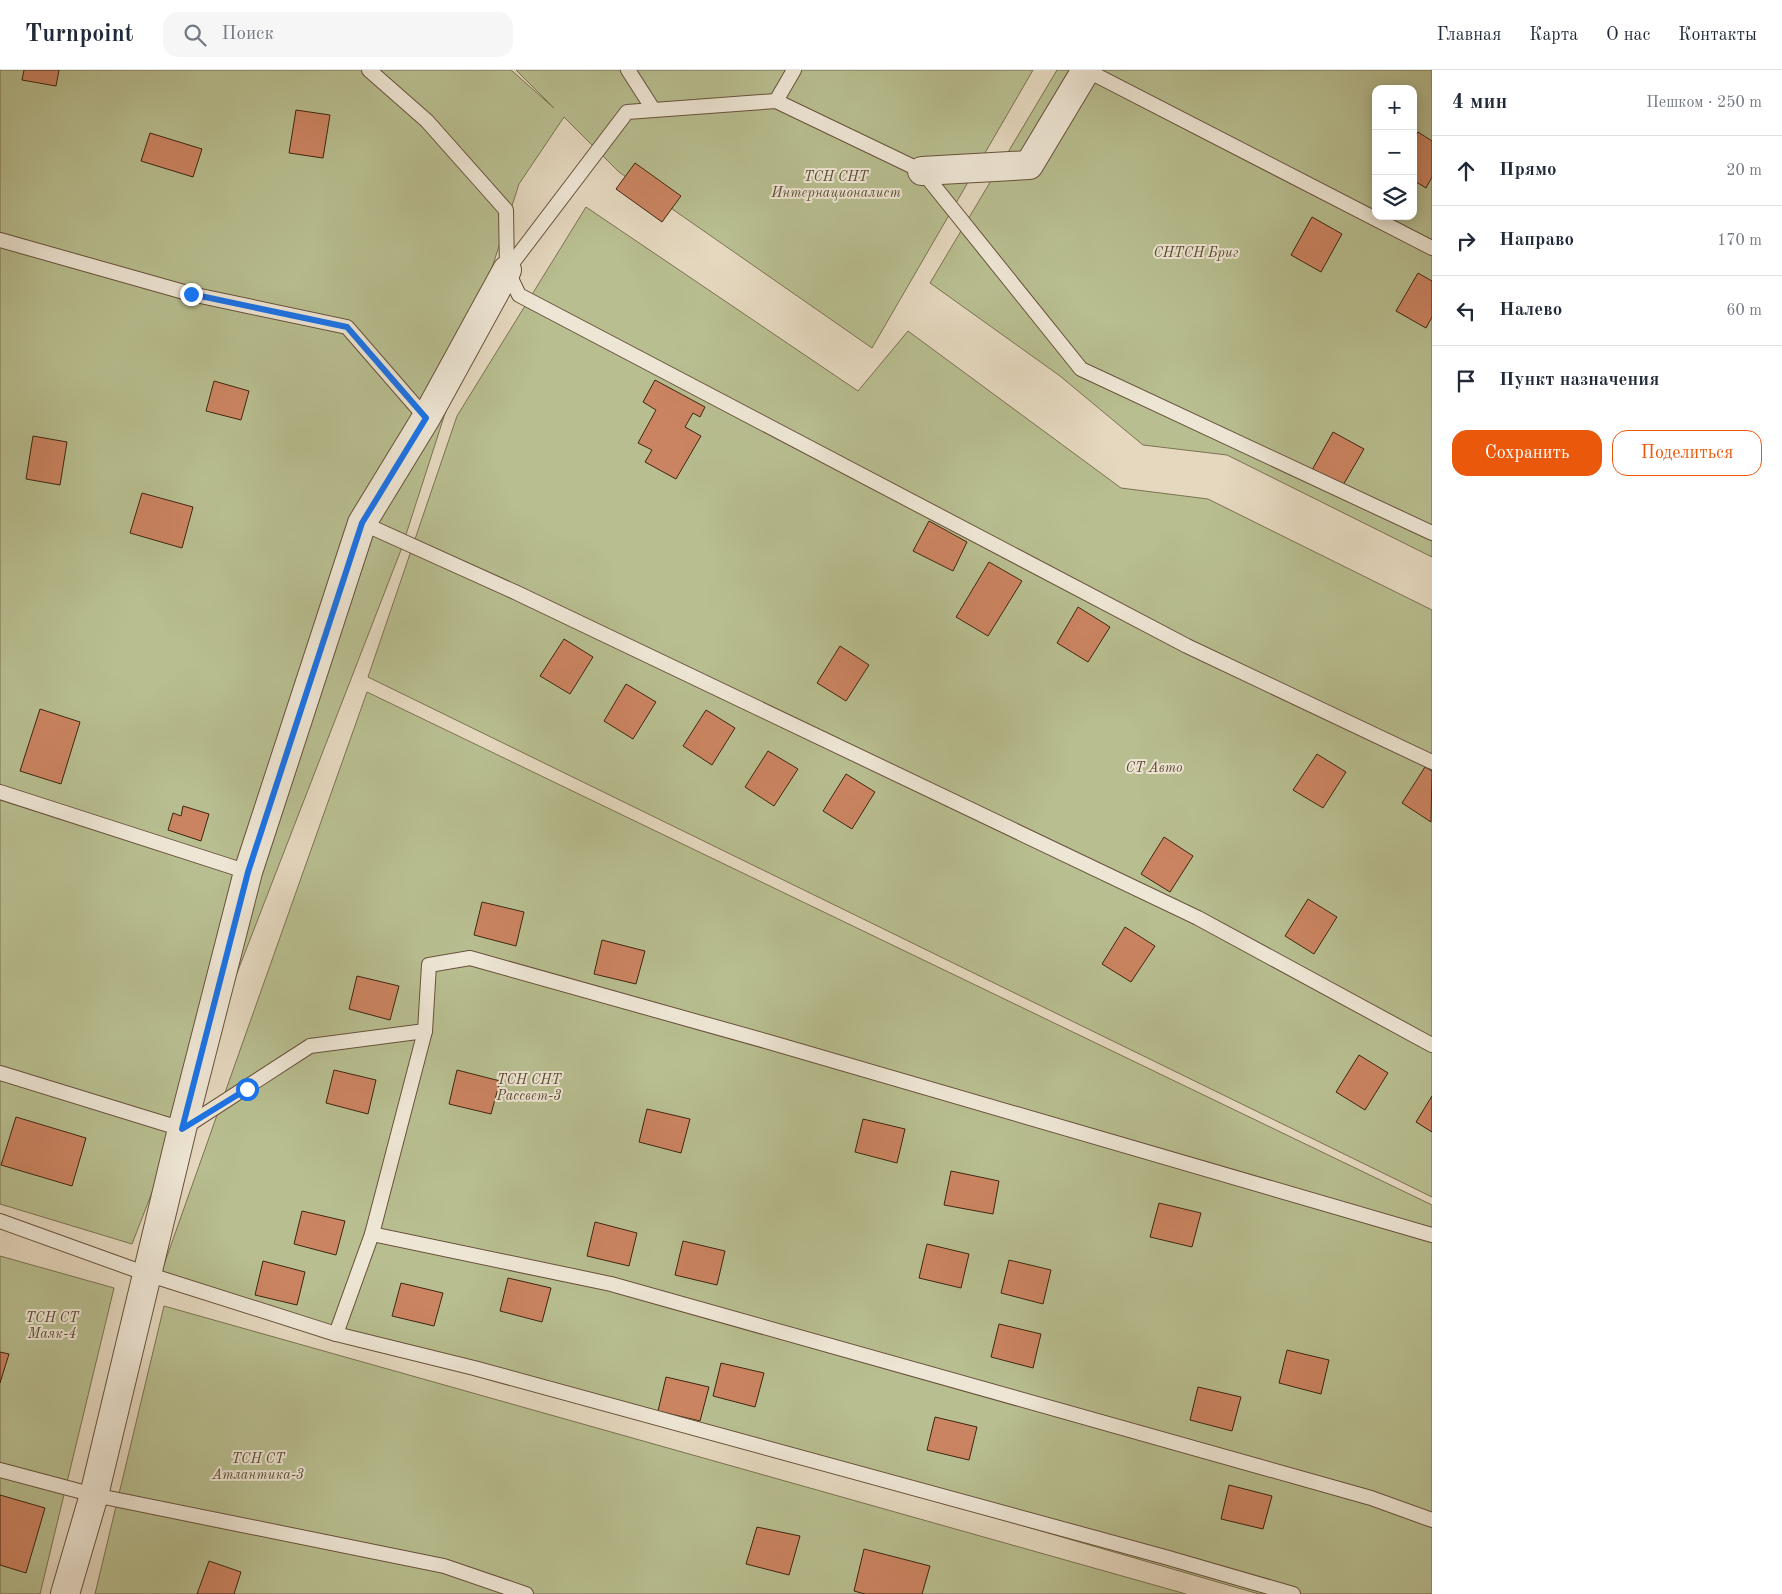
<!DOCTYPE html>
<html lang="ru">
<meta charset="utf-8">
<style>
:root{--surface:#fff;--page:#f6f6f7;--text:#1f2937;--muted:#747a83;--line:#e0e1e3;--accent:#ea580c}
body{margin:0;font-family:"Old Standard TT",serif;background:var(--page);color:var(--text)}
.controls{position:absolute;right:15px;top:15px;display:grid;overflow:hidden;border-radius:10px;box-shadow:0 2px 12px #0003}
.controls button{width:45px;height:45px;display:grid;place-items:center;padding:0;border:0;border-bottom:1px solid var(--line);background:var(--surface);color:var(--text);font:25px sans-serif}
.stop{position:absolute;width:15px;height:15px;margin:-11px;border:4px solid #1a73e8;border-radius:50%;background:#fff}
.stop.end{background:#1a73e8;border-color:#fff;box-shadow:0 1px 5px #0008}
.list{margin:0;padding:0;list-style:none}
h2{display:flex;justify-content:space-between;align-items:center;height:65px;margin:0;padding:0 20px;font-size:21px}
h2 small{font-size:16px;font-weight:400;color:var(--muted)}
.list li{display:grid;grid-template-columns:32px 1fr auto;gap:15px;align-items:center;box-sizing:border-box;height:70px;padding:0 20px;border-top:1px solid var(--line)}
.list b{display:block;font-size:19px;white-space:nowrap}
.list em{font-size:16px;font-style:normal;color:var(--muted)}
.actions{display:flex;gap:10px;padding:15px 20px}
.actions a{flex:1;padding:11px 0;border:1px solid var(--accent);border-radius:15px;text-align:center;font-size:18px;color:var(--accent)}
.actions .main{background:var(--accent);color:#fff}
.icon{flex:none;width:28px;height:28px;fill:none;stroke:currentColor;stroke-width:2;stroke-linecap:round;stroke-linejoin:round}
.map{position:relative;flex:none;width:1432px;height:1524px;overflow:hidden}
header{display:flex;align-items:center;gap:30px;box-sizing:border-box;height:70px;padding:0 25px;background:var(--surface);border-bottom:1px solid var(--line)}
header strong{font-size:24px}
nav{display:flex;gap:28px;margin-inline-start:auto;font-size:18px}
.search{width:350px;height:45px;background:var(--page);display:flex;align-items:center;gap:12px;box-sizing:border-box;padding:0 18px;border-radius:15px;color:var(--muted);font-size:19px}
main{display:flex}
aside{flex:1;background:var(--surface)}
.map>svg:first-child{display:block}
</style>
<header>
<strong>Turnpoint</strong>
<div class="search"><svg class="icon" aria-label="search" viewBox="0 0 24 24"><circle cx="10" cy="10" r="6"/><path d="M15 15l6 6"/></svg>Поиск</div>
<nav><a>Главная</a><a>Карта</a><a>О нас</a><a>Контакты</a></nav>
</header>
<main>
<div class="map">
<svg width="1432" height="1524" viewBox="0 0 1432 1524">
<rect width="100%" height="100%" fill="#e5d8bf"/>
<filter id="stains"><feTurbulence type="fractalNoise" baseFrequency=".004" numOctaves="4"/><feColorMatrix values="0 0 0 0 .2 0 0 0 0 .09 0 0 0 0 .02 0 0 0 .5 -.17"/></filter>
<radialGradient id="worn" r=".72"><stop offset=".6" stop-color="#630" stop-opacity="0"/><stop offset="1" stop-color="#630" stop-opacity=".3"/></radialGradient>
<g fill="#b8be90" stroke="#7b7250" fill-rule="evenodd">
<path d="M0 0H511L554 38 516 0H1033L872 278 619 102 564 47 519 114 401 480 132 1174 0 1134Z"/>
<path d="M1057 0H1432V487L1227 385 1143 375 1060 306 930 213ZM1376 19H1413V146H1376Z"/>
<path d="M586 137 858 321 908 261 1121 418 1208 429 1432 540V1127L368 607 457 346Z"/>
<path d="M367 622 1432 1135V1524H1259L160 1206Z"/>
<path d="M0 1186 114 1218 40 1524H0Z"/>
<path d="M164 1236 1186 1524H95Z"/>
</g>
<g fill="#cb8461" stroke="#3e250f">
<path d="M24 0H59L56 16 22 10Z"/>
<path d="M296 40 330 45 323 88 289 83Z"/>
<path d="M1418 62 1432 71V107L1426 118 1413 110V70Z"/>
<path d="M150 63 202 79 193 107 141 91Z"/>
<path d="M635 93 681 126 662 152 616 119Z"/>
<path d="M1312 147 1342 164 1321 202 1291 185Z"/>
<path d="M1418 203 1432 211V247L1426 258 1396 241Z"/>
<path d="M655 310 705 337 700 347 693 343 685 357 701 366 676 409 645 392 652 380 638 373 656 340 643 332Z"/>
<path d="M214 311 249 321 241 350 206 341Z"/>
<path d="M1333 362 1364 379 1342 417 1312 400Z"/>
<path d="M33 366 67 372 60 415 26 409Z"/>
<path d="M142 423 193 437 182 478 130 463Z"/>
<path d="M929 451 967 472 953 501 913 481Z"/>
<path d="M989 492 1022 511 988 566 956 547Z"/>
<path d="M1078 537 1110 557 1088 592 1057 573Z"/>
<path d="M564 569 593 587 570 624 540 606Z"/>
<path d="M840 576 869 595 846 631 817 613Z"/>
<path d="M626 614 656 632 633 669 604 651Z"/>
<path d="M40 639 80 652 61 714 20 701Z"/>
<path d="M706 640 735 658 712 695 683 676Z"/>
<path d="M768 681 798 699 774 736 745 717Z"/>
<path d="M1317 684 1346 702 1323 738 1293 720Z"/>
<path d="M1425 697 1432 701 1431 752 1402 733Z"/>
<path d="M846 704 875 722 852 759 823 741Z"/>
<path d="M183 736 209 744 201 771 168 760 173 743 181 746Z"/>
<path d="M1164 767 1193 786 1170 822 1141 804Z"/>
<path d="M1308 829 1337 847 1314 884 1285 866Z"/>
<path d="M482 832 524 842 516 876 474 865Z"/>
<path d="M1125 857 1155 876 1131 912 1102 894Z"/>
<path d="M602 870 645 881 636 914 594 904Z"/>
<path d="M357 906 399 916 390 950 349 939Z"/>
<path d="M1359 985 1388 1003 1365 1040 1336 1022Z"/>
<path d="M334 1000 376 1010 368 1044 326 1033Z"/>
<path d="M457 1000 500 1011 491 1044 449 1034Z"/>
<path d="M1432 1026V1062L1416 1052Z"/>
<path d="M647 1039 690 1049 681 1083 639 1072Z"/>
<path d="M16 1047 86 1068 72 1116 1 1095Z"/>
<path d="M863 1049 905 1059 897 1093 855 1082Z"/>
<path d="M951 1101 999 1111 993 1144 944 1135Z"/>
<path d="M1159 1133 1201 1143 1192 1177 1150 1167Z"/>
<path d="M302 1141 345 1151 336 1185 294 1174Z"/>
<path d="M595 1152 637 1163 629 1196 587 1186Z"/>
<path d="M683 1171 725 1181 717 1215 675 1205Z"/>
<path d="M927 1174 969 1184 961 1218 919 1208Z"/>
<path d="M1009 1190 1051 1200 1043 1234 1001 1223Z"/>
<path d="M263 1191 305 1202 297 1235 255 1225Z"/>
<path d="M508 1208 551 1218 542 1252 500 1241Z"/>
<path d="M401 1213 443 1223 434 1256 392 1246Z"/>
<path d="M999 1254 1041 1264 1033 1298 991 1287Z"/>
<path d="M1287 1280 1329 1290 1321 1324 1279 1313Z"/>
<path d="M0 1282 9 1284 0 1313Z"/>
<path d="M721 1293 764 1303 755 1337 713 1326Z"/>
<path d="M666 1307 709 1317 700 1351 658 1341Z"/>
<path d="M1198 1317 1241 1327 1232 1361 1190 1350Z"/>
<path d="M935 1347 977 1357 969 1390 927 1380Z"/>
<path d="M1229 1415 1272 1426 1263 1459 1221 1449Z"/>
<path d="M0 1425 45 1438 26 1503 0 1495Z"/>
<path d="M757 1457 800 1466 789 1505 746 1494Z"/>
<path d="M864 1479 930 1496 922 1524H865L854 1521Z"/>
<path d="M209 1491 241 1502 234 1524H197Z"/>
</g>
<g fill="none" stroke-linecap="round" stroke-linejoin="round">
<g stroke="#68523b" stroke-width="16">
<g id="lane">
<path d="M369 0 427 51 506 140 507 200 519 225 1187 576 1432 692"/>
<path d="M628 0 653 39"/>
<path d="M1086 0 1432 178"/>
<path d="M776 31 794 0"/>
<path d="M0 170 191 224 347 257 426 348"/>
<path d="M507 200 627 42 776 31 922 101 1081 299 1432 463"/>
<path d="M362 453 517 523 1198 848 1432 975"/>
<path d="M0 722 248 802"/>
<path d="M0 1003 182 1059 310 976 425 961"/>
<path d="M0 1151 147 1204 336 1264 474 1298 1165 1487 1293 1524"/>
<path d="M372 1164 611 1214 1371 1428 1432 1450"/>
<path d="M336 1264 372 1164 425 961 429 895 470 888 769 972 1432 1165"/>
<path d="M0 1400 94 1425 444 1496 526 1524"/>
</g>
</g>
<g stroke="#68523b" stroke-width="30">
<g id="street">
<path d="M922 101 1029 95 1086 0"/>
<path d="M65 1524 94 1425 182 1059 248 802 362 453 426 348 507 200"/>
</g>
</g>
<use href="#lane" stroke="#eee6d5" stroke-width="14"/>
<use href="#street" stroke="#eee6d5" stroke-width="28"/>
</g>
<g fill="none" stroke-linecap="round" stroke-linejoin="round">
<path stroke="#1a73e8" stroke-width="6" d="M191 224 347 257 426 348 362 453 248 802 182 1059 247 1019"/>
</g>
<g text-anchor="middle" stroke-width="4" stroke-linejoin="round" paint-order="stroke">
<g font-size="14" font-style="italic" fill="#5c4b2f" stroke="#eee6d5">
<text x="836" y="111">ТСН СНТ<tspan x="836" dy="16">Интернационалист</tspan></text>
<text x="1196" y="187">СНТСН Бриг</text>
<text x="1154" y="702">СТ Авто</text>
<text x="529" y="1014">ТСН СНТ<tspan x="529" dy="16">Рассвет-3</tspan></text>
<text x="52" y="1252">ТСН СТ<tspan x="52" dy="16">Маяк-4</tspan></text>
<text x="258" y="1393">ТСН СТ<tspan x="258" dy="16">Атлантика-3</tspan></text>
</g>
</g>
<rect width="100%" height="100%" filter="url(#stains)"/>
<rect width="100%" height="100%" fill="url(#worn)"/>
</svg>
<div class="controls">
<button>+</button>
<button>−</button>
<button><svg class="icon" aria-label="layers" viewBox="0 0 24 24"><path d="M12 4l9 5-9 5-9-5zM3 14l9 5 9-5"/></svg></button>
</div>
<div class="stop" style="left:247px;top:1019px"></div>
<div class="stop end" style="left:191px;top:224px"></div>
</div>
<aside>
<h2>4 мин<small>Пешком · 250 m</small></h2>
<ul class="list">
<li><svg class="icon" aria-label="ahead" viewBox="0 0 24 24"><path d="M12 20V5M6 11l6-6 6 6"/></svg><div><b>Прямо</b></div><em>20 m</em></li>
<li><svg class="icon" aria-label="right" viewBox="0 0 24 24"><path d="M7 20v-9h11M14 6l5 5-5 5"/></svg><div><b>Направо</b></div><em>170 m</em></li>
<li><svg class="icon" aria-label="left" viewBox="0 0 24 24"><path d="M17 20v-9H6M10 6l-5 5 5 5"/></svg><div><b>Налево</b></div><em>60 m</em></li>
<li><svg class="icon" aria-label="arrive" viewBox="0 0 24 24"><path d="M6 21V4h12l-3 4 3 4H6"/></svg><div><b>Пункт назначения</b></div></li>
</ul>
<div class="actions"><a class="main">Сохранить</a><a>Поделиться</a></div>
</aside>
</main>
